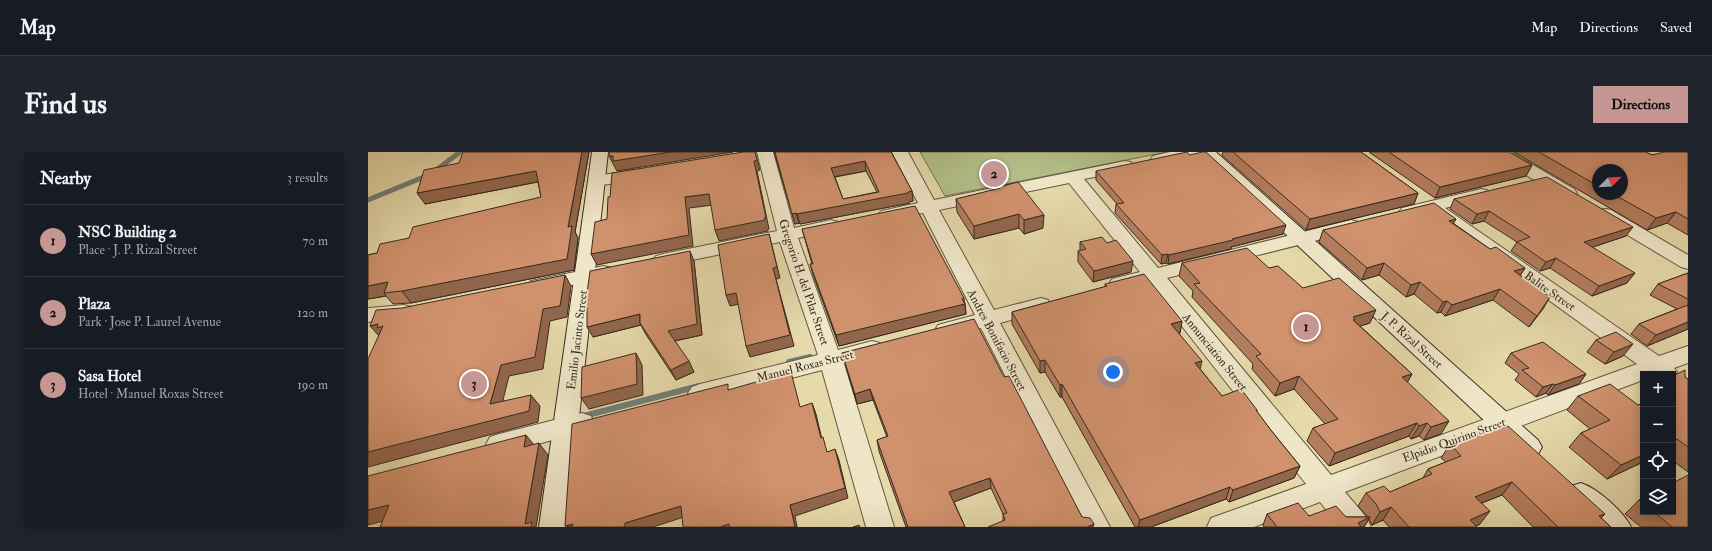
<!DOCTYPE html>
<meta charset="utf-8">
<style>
:root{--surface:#171b24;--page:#20242c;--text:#f1f3f6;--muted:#9ea1a6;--line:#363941;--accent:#c59692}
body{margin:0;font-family:"IM FELL Double Pica",serif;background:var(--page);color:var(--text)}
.controls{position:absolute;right:12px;bottom:12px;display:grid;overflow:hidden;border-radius:0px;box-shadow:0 2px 10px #0003}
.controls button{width:36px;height:36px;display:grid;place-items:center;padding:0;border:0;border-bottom:1px solid var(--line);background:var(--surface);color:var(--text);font:20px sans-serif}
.compass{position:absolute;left:1224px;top:12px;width:36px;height:36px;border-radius:50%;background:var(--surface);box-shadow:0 2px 10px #0003;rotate:66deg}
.you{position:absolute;left:745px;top:220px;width:14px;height:14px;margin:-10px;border:3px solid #fff;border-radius:50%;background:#1a73e8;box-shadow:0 0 0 6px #1a73e833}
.badge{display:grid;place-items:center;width:26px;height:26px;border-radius:50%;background:var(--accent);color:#111;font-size:13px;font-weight:700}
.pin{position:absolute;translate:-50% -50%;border:2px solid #fff;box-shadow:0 1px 4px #0006}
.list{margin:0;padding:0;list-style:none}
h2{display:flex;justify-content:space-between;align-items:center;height:52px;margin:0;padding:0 16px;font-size:17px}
h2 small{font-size:13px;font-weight:400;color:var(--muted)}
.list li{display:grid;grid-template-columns:26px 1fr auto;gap:12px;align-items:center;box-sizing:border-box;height:72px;padding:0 16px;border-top:1px solid var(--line)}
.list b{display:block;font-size:15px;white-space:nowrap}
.list p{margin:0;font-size:13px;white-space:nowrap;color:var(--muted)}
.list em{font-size:13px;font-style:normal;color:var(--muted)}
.icon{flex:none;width:22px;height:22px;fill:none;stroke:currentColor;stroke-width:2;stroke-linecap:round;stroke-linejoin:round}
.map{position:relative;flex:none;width:1320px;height:375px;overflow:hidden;border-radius:0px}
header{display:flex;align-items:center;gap:24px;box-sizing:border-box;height:56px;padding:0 20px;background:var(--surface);border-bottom:1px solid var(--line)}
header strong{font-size:19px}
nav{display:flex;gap:22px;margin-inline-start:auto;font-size:14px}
.intro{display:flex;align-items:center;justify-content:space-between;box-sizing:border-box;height:96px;padding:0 24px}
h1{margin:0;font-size:28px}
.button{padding:10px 18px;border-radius:0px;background:var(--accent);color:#111;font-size:14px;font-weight:700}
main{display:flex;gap:24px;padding:0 24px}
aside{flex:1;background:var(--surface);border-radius:0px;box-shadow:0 2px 10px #0003}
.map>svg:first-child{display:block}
</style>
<header>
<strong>Map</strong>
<nav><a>Map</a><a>Directions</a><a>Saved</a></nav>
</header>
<div class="intro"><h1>Find us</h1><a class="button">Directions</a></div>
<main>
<aside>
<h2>Nearby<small>3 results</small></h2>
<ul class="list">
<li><span class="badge">1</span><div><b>NSC Building 2</b><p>Place · J. P. Rizal Street</p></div><em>70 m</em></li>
<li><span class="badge">2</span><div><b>Plaza</b><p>Park · Jose P. Laurel Avenue</p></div><em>120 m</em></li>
<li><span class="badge">3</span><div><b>Sasa Hotel</b><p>Hotel · Manuel Roxas Street</p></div><em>190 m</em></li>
</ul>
</aside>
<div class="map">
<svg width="1320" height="375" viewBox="0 0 1320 375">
<rect width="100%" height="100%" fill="#e6d9aa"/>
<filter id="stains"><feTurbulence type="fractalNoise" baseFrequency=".005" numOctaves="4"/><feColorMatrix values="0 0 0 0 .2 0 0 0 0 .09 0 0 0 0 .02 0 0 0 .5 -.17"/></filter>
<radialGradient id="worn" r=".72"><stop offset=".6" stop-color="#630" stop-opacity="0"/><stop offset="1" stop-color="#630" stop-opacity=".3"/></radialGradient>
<path fill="#b3c08a" stroke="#757554" d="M552 0H799L577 44Z"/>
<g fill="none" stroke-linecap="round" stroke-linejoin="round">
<path stroke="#737f78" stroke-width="5" d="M0 48 63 22 92 0"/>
<g stroke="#737f78" stroke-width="6">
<path d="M421 210 442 205"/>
<path d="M212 265 331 234"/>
</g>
<g stroke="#635642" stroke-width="2">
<g id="minor">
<path d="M389 0H405L426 76 463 68 470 70 472 74 470 78 430 86 470 198 504 189 512 191 515 197 512 203 476 212 526 375H498L454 218 332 250 324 247 320 241 324 235 332 232 450 203 412 90 295 114 288 112 285 108 288 104 295 102 409 79Z"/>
<path d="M524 0H540L566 48 757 9 763 10 765 14 763 18 716 27 790 116 983 68 990 70 992 74 990 78 799 126 963 323 1269 212 1060 61 1040 65 1034 64 1031 60 1034 56 1113 37 1119 38 1122 42 1119 46 1077 56 1291 204 1320 194V211L1306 216 1309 220 1305 226V222H1275V228L977 340 999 366 1003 375H972L952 350 886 375H839L843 366 938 332 780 131 751 138 744 137 741 132 744 127 772 120 701 31 571 58 626 158 673 146 680 148 683 153 680 158 632 171 742 375H714L613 176 578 185 570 183 567 178 570 173 607 163 555 61 519 68 513 67 510 63 513 59 550 51Z"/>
<path d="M802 0H835L833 3 791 12 785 10 783 7 785 4Z"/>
<path d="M1123 0H1143L1206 37 1209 41 1206 45 1200 46 1194 45 1125 3Z"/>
<path d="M273 17 279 18 281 22 279 26 228 34 222 33 220 29 222 25 228 24Z"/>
<path d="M1237 57 1243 58 1320 103V117L1313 115 1231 66 1228 62 1231 58Z"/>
<path d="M236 114 243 116 246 120 243 124 170 141 163 139 160 134 163 129Z"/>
<path d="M36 153 43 155 47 160 43 165 0 170V156Z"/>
<path d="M214 261 223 264 226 271 223 278 131 302 122 299 118 292 122 285 131 282Z"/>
</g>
</g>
<g stroke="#372a1f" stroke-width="2">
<g id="secondary">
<path d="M224 0H240L199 375H171Z"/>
<path d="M830 0H848L1170 288 1174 295 1170 302 1161 305 1152 302Z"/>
<path d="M1213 331C1229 336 1256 360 1263 375H1230L1203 350 1200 342 1203 334Z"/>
</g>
</g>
<use href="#minor" fill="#efe6c8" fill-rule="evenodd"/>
<use href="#secondary" fill="#efe6c8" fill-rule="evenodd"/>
</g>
<g fill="#b37d5e" stroke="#372a1f" fill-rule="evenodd">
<path d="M221 0 207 80 210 86 206 118 43 151 25 152 18 144 0 147V103L9 101 41 86 173 45 170 30 57 52Z"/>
<path d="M406 0H523L544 39 545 49 541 50 542 51 432 72 431 71 427 72ZM498 19 509 40 475 47 467 25Z"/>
<path d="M855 0H993L1050 41 1046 52 938 78 854 3Z"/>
<path d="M1001 0H1141L1164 13 1158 24 1067 46Z"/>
<path d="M1146 0H1278L1284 3 1320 0V83L1299 71 1279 78ZM1230 18 1254 42H1230Z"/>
<path d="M728 19 915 82 863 95V97L800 112 798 111 793 112 747 61 748 52H749L728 28Z"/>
<path d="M631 35 675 76 656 82 651 76 606 87 589 60 588 47 631 37Z"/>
<path d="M1086 47 1258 84 1225 95 1259 131 1224 144 1182 116 1172 119 1143 99 1149 90 1116 69 1104 72 1082 57Z"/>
<path d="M1085 71 1122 97 1157 116 1152 124 1182 145 1161 175 1125 148 1077 164 1073 160 1069 161 1046 142 1038 145 1011 123 994 128 951 90 955 78Z"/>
<path d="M434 77 597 151 598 162 471 194 445 123 442 112H444Z"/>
<path d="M712 90 739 91 763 120 725 130 710 110V99L712 98Z"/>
<path d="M326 109 334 183 307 189 326 220 308 228 277 181 273 173 225 185Z"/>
<path d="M814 111 901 116 935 136 1002 171 992 174 1044 222 1039 230 1073 282 1056 288 1051 284 1043 287 1041 284 961 314 939 289 945 276 957 272 926 237 907 244 884 217 885 212 824 145 825 139 811 124Z"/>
<path d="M1320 121V177L1279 194 1263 182 1271 172 1309 157 1282 143 1290 132Z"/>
<path d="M737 132 814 169 812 181H811L832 217 854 244 889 258V260L902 277 932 314 926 326 861 350 858 347 783 375H767L694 245H692L677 220 672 221 644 172V160L737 135Z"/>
<path d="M1228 188 1255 204 1237 212 1219 200Z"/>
<path d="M474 201 636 225 714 365 635 369V362L623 336 586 350 597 375H538L511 299 509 288 519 285 505 248 489 252Z"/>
<path d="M1143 201 1218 222 1211 232 1180 243 1178 241 1168 245 1147 228 1151 222 1137 211Z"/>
<path d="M1305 224 1317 225 1320 227V320L1305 309Z"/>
<path d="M1210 244 1270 253 1275 310 1239 327 1201 295 1213 281 1222 277 1199 258Z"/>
<path d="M1082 292 1237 362 1233 366 1243 375H1165L1134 343 1114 351 1112 372 1108 374 1109 375H1021L1015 368 1004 373 1001 367 996 375H896L895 373 899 362 978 365H1000L990 354 998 341 1022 340 1055 326 1060 317 1078 310 1073 306Z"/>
<path d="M1275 346V360H1305L1320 375H1273L1257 362 1271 348Z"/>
</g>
<g fill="#92664c" stroke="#372a1f">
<path d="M214 0H221L207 80 210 86 206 118 43 151 34 139 200 75Z"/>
<path d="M303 0H365L249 19 241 4Z"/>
<path d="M387 0 392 18 389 19 401 77H400V79L351 89 347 78Z"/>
<path d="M497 9 498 19 465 25 463 16Z"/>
<path d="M1164 13 1158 24 1067 46 1072 35Z"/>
<path d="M168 19 174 29 57 52 49 41Z"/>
<path d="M544 39 545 49 541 50 542 51 432 72 429 62Z"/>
<path d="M1050 41 1046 52 938 78 942 67Z"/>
<path d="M341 42 345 53 321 56 325 94 229 113 223 102 317 45Z"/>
<path d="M1121 59 1116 69 1104 72 1109 62Z"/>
<path d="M1308 60 1299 71 1279 78 1288 66Z"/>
<path d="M428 61 431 71 427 72 424 62Z"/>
<path d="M651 62V76L606 87V74Z"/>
<path d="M676 63 675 76 656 82V68Z"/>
<path d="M1088 67 1082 78 1081 69Z"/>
<path d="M918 73 915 82 863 95V97L800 112 801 103Z"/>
<path d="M1265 75 1258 84 1210 100 1216 90Z"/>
<path d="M401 82 412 126 408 127 426 194 382 205 378 194 405 116Z"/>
<path d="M322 99 326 109 334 183 305 189 300 179Z"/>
<path d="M800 102 798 111 793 112 794 103Z"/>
<path d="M1188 106 1182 116 1172 119 1178 110Z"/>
<path d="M765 109 763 120 725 130 726 119Z"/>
<path d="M1016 111 1011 123 994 128 999 116Z"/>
<path d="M1157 116 1150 127 1146 119Z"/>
<path d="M1267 121 1259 131 1224 144 1231 134Z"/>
<path d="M197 123 203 134 199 165 182 169 175 217 141 224 131 264 122 252 133 213 175 157Z"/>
<path d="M20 130 16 141 18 144 0 147V134Z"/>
<path d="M1052 130 1046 142 1038 145 1043 133Z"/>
<path d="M1132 137 1125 148 1077 164 1084 153Z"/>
<path d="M368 141 372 152 362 154 358 143Z"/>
<path d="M1182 145 1175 157 1161 175 1169 164Z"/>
<path d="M596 146 598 162 471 194 468 183Z"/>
<path d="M1079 149 1073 160 1069 161 1075 150Z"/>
<path d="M1008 158 1002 171 983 177 985 165Z"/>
<path d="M272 162V171L273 173 225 185 219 175Z"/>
<path d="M814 169 812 181 801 184 803 172Z"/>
<path d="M1320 170V177L1279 194 1288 183Z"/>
<path d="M10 172 15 174 12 185 2 174Z"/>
<path d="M1265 192 1255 204 1237 212 1246 200Z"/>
<path d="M268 201 274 213 275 243 221 257 213 246Z"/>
<path d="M677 208V220L672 221V209Z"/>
<path d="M321 209 326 220 308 228 303 218Z"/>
<path d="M834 209 831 221 827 211Z"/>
<path d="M1044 222 1037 235 1034 225Z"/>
<path d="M1218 222 1211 232 1180 243 1187 233Z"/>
<path d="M931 224 926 237 907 244 912 231Z"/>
<path d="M694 232V245H692V233Z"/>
<path d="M1185 232 1178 241 1168 245 1175 235Z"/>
<path d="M502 237 505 248 489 252 487 242Z"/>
<path d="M163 243 172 254 170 270 0 315V300Z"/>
<path d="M444 251 448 262 456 296 453 286Z"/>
<path d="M1081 269 1073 282 1056 288 1063 275Z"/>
<path d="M1049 271 1041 284 961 314 967 301Z"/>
<path d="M1059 271 1051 284 1043 287 1051 274Z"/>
<path d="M158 283 167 294 156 295Z"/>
<path d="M171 291 180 303 168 375H160L157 372Z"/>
<path d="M467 297 471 308 480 346 427 364 429 375H427L422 353Z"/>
<path d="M1275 303V310L1239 327 1253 313Z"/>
<path d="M932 314 926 326 861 350 865 338Z"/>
<path d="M622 326 623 336 583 351 581 340Z"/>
<path d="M1144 330 1134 343 1098 357 1107 345Z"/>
<path d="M862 335 858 347 783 375H770L772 368Z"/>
<path d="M21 353 34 364 0 373V358Z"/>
<path d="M313 354 319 364 285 375H255L257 371Z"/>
<path d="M1023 355 1015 368 1004 373 1012 360Z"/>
<path d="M1122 359 1112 372 1106 375 1102 368Z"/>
<path d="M1237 362 1224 374 1231 364Z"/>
<path d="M1002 365 996 375H987L990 371Z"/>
<path d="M205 372 207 375 197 374Z"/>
<path d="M361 372 362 375H352Z"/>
<path d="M726 372 725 375H719Z"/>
</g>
<g fill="#d0916d" stroke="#372a1f" fill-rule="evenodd">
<path d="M95 0H214L200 75 204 74 199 107 34 139 16 141 20 130 0 134V103L9 101 12 92 41 86 45 75 173 45 168 19 49 41 56 18 91 11Z"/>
<path d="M241 0H303L245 9V4H241Z"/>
<path d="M375 0H387L389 8 386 9 398 66H396L397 68 347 78 341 42 317 45 321 83 223 102 227 70 239 67 240 45H242L244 21Z"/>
<path d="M407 0H523L544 39 540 40V41L429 62 428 61 424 62ZM497 9 511 40 475 47 463 16Z"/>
<path d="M819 0 822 3 834 0H838L918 73 864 87 865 88 801 103 800 102 794 103 748 52 756 51 728 19Z"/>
<path d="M865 0H993L1050 41 942 67Z"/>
<path d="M1021 0H1141L1164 13 1072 35Z"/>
<path d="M1171 0H1278L1284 3 1296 0H1320V67L1308 60 1288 66 1245 42H1254V18H1230V34Z"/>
<path d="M1179 25 1265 75 1216 90 1267 121 1231 134 1188 106 1178 110 1149 90 1162 85 1121 59 1109 62 1086 47Z"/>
<path d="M650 30 676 63 656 68 651 62 606 74 588 47 632 36 631 35Z"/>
<path d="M1066 51 1088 67 1081 69 1122 97 1128 95 1157 116 1146 119 1182 145 1169 164 1132 137 1084 153 1079 149 1075 150 1052 130 1043 133 1016 111 999 116 955 78Z"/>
<path d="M547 54 596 146 594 147 597 152 468 183 442 112H445L434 77Z"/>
<path d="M401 82 409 115 405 116 422 183 378 194 368 141 358 143 350 93Z"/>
<path d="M734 85 739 91 748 88 765 109 726 119 710 99 718 97 712 90Z"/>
<path d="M879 96 901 116 910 114 935 136 971 126 1008 158 985 165 987 167 985 168 1044 222 1034 225 1081 269 1063 275 1059 271 1051 274 1049 271 967 301 945 276 970 267 931 224 912 231 888 204 893 202 826 132 832 131 814 111Z"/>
<path d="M322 99 329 172 300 179 321 209 303 218 272 171V162L219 175V156H217L222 119Z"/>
<path d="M1320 121V147L1290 132Z"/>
<path d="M776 122 814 169 803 172 834 209 827 211 854 244 873 237 889 258H888L902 277 932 314 865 338 862 335 772 368 694 232 692 233 677 208 672 209 644 160 739 134 737 132Z"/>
<path d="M197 123 192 154 175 157 167 205 133 213 122 252 163 243 161 259 0 300V207L15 174 9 176 10 172 2 174 8 158 34 156Z"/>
<path d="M1320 153V170L1288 183 1271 172Z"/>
<path d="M606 167 636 225 641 224 714 365 722 366 726 372 719 375H620L637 368 635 362 639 361 622 326 581 340 597 375H540L509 288 520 284 502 237 487 242 474 201Z"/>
<path d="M1248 180 1265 192 1246 200 1228 188Z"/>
<path d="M1175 190 1218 222 1187 233 1185 232 1175 235 1154 218 1161 216 1143 201Z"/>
<path d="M268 201 269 232 213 246 214 215Z"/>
<path d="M1317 218V225L1320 227V295L1309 287 1305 289V238H1306L1305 237V224Z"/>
<path d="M423 220 432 255 444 251 453 286 455 285 459 300 467 297 477 336 422 353 427 375H361V372L352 375H315L313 354 257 371V374L255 375H204L205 372 197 374 204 272 360 232V238Z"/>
<path d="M1242 232 1270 253 1275 251V303L1253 313 1213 281 1242 268 1210 244Z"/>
<path d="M1140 274 1237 362 1231 364 1243 375H1190L1144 330 1107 345 1122 359 1102 368 1109 375H1041L1023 355 1012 360 1008 352 998 341 1016 334 1022 340 1064 322 1060 317 1093 304 1082 292 1130 275 1132 277Z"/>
<path d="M158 283 156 295 171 291 157 372 164 370 163 375H12L21 353 0 358V324Z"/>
<path d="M1320 323V375H1304L1286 360H1305V331Z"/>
<path d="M1275 346V351L1271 348Z"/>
<path d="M930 351 941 364 968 354 978 365H1002L990 371 993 375H909L899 362Z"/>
<path d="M491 373 492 375H485Z"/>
</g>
<g text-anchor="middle" stroke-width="3.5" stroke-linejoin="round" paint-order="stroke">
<g font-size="12" fill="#372a1f" stroke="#efe6c8">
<text transform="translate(436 130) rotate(71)" y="4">Gregorio H. del Pilar Street</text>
<text transform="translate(1182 139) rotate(35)" y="4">Balite Street</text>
<text transform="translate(209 188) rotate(-83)" y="4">Emilio Jacinto Street</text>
<text transform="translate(629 188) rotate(62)" y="4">Andres Bonifacio Street</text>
<text transform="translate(1044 188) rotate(42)" y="4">J. P. Rizal Street</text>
<text transform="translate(847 200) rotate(51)" y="4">Annunciation Street</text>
<text transform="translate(437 214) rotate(-14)" y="4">Manuel Roxas Street</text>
<text transform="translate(1086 288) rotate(-20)" y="4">Elpidio Quirino Street</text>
</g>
</g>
<rect width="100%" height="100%" filter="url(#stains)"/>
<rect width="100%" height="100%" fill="url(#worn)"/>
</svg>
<div class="controls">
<button>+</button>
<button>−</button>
<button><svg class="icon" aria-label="locate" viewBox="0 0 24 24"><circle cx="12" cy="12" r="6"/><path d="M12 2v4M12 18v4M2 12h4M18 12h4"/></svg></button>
<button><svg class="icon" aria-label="layers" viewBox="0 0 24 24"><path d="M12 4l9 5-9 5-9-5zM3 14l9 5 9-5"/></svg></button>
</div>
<svg class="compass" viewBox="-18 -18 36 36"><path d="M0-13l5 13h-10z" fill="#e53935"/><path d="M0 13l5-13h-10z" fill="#9ea1a6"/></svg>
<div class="you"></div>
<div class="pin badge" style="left:938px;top:175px">1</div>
<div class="pin badge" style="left:626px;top:22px">2</div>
<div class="pin badge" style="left:106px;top:232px">3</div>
</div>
</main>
